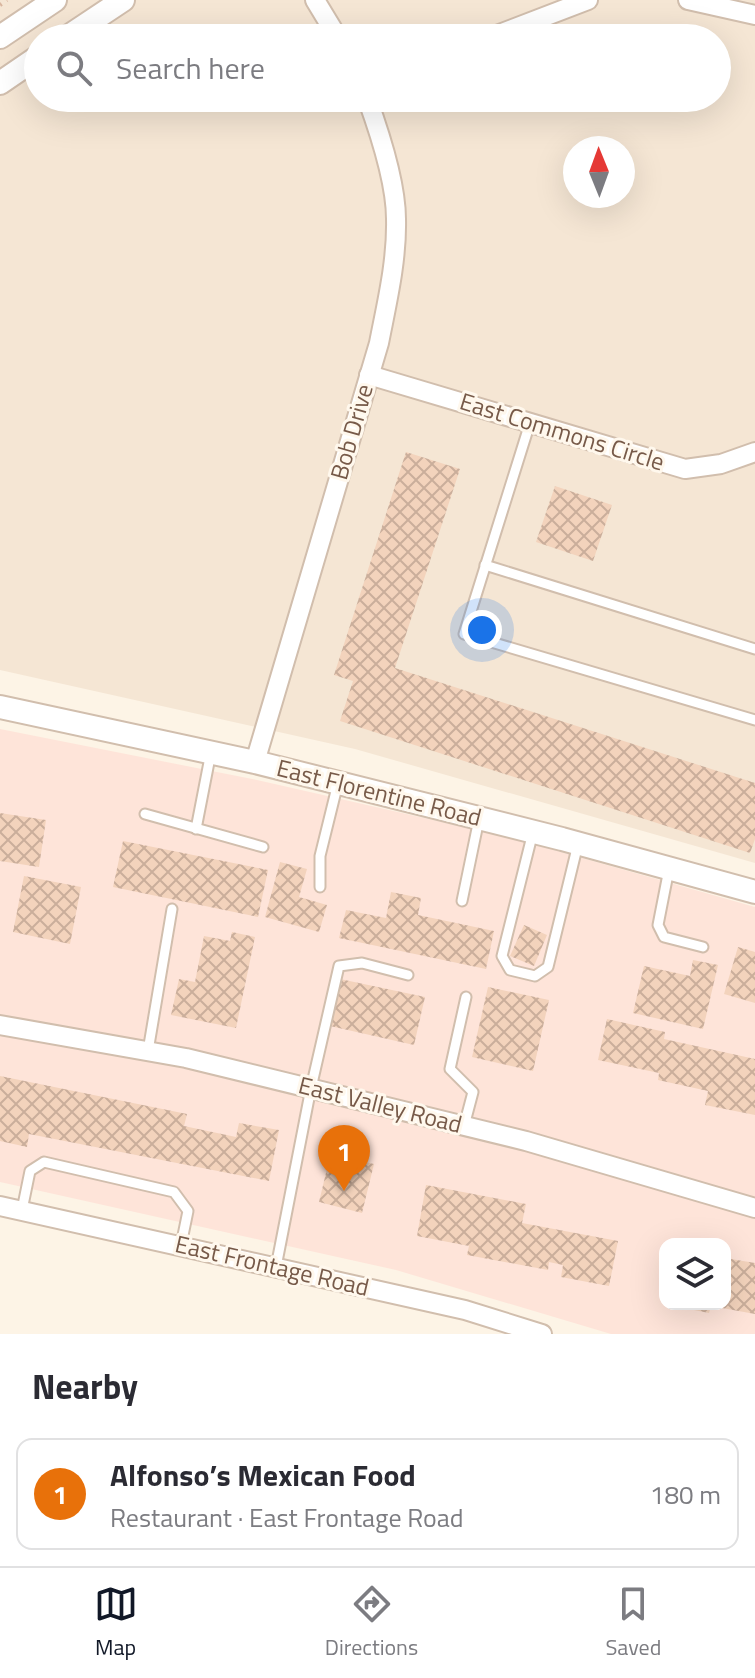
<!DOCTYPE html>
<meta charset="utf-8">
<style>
:root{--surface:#fff;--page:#f2f2f3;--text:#2b2b33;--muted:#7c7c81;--line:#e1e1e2;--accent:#111827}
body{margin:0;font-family:"Titillium Web",sans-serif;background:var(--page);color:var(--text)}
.controls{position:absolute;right:24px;bottom:24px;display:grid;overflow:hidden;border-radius:16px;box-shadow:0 8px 32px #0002}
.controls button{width:72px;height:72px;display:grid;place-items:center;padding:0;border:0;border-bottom:2px solid var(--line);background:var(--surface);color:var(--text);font:40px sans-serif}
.compass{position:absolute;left:563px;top:136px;width:72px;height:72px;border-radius:50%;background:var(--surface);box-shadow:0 8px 32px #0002;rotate:359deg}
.you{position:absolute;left:482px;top:630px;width:28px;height:28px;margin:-20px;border:6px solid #fff;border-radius:50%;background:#1a73e8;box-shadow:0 0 0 12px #1a73e833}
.badge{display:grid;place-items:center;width:52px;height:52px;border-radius:50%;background:var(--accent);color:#fff;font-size:26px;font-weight:700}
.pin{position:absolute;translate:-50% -66px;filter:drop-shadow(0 2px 4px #0008)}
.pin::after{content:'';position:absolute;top:42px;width:28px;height:24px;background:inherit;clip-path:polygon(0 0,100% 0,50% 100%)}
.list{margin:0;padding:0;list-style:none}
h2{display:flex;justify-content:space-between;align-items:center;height:104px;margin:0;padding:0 32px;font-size:34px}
h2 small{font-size:26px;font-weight:400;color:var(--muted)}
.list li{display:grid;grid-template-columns:52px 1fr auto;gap:24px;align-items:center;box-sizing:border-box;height:112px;margin:0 16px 16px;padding:0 16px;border:2px solid var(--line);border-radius:16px}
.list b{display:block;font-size:30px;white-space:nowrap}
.list p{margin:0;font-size:26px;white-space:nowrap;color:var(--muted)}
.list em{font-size:26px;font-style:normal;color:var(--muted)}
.icon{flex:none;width:44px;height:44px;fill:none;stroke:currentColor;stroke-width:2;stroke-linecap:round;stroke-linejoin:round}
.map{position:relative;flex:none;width:755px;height:1334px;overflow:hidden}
.search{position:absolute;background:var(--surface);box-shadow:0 8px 32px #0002;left:24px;right:24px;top:24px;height:88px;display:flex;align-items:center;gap:20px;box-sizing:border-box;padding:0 28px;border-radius:44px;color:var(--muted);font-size:30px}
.sheet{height:232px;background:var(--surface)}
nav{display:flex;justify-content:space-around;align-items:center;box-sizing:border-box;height:112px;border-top:2px solid var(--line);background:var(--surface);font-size:22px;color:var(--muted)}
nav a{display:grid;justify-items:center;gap:4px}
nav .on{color:var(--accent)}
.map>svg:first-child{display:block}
</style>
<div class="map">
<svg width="755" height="1334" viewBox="0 0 755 1334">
<defs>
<pattern id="building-cross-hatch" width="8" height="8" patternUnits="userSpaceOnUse" patternTransform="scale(2)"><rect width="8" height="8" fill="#f3d3bc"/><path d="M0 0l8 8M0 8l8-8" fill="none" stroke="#caae9b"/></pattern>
</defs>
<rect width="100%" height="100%" fill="#fdf4e6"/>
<path fill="#f5e6d4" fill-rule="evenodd" d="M0 0H755V863L355 749 0 670ZM38 38H717V98H38ZM575 148H623V196H575Z"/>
<path fill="#fee4d9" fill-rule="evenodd" d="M0 729 257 780 512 838 755 907V1334H611L396 1270 0 1182ZM665 1244H725V1304H665Z"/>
<g fill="url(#building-cross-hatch)">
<path d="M406 452 460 469 395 668 755 783V839L750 853 340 721 353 681 334 675Z"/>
<path d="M555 486 612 505 593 561 536 542Z"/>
<path d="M0 813 46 820 39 867 0 861Z"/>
<path d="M123 841 268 870 258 917 113 887Z"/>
<path d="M280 862 307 869 299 897 327 905 319 932 265 917Z"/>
<path d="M24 876 81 887 70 944 13 932Z"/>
<path d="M391 892 421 898 418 915 494 931 486 969 339 938 346 910 386 918Z"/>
<path d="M524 925 547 935 534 966 510 956Z"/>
<path d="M232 932 255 937 236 1028 171 1015 179 979 195 982 204 936 230 941Z"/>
<path d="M738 947 755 952V1003L724 994Z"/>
<path d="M693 960 718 965 703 1029 633 1013 644 966 690 976Z"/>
<path d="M340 979 425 997 414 1045 330 1026Z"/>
<path d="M488 987 549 1000 533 1071 472 1057Z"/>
<path d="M607 1019 665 1032 664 1039 755 1059V1115L705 1105 708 1091 658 1080 659 1073 598 1060Z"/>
<path d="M0 1076 187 1114 184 1126 236 1137 239 1123 279 1130 269 1181 29 1134 27 1147 0 1141Z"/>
<path d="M347 1138 360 1141 356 1160 374 1164 362 1213 319 1202 331 1152 342 1155Z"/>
<path d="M426 1185 526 1204 522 1223 618 1241 609 1286 561 1277 563 1265 549 1262 548 1270 467 1255 469 1246 417 1236Z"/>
<path d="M725 1258 755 1263V1314L711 1306 709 1313 669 1305 725 1304Z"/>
</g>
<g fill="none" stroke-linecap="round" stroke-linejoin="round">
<g stroke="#d1bead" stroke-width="13">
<g id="service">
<path d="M530 423 464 634 755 720"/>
<path d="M485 565 755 649"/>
<path d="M145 814 263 847"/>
<path d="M196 829 211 752"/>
<path d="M533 832 502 956 510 970 535 976 548 967 578 844"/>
<path d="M669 869 658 925 664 937 703 947"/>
<path d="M320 887V856L338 783"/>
<path d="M462 901 479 819"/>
<path d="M148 1051 172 909"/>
<path d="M464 1126 473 1092 450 1069 466 997"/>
<path d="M22 1210 30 1171 44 1162 174 1192 188 1211 181 1245"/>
<path d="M276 1267 311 1088 339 966 362 963 408 975"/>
</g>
</g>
<g stroke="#d1bead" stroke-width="22">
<g id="minor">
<path d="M315 0 338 38"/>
<path d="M688 0 755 15"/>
<path d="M489 38 588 0"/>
<path d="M369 375 685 469 721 464 755 452"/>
<path d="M255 762 379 343C387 302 397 261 396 219 396 184 379 131 367 98"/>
<path d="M0 1025 186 1058 526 1141 755 1208"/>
<path d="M0 1206 465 1310 542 1334"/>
</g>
</g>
<g stroke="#d1bead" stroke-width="26">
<g id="tertiary">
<path d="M0 37 55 0"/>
<path d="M66 38 123 0"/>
<path d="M0 83 38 57"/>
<path d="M0 707 255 762 562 839 755 892"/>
</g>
</g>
<path stroke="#d9b69f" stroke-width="4" stroke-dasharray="2 6" stroke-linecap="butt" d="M0 5 7 0"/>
<use href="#service" stroke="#fff" stroke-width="9"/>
<use href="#minor" stroke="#fff" stroke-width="18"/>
<use href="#tertiary" stroke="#fff" stroke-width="22"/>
</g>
<g text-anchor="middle" stroke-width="6" stroke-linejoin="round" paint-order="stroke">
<g font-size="24" fill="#775a49" stroke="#fff8ed">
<text transform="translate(352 432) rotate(-74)" y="8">Bob Drive</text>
<text transform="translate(562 432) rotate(17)" y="8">East Commons Circle</text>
<text transform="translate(379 793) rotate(14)" y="8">East Florentine Road</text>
<text transform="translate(380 1105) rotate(14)" y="8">East Valley Road</text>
<text transform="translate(272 1266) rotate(13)" y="8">East Frontage Road</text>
</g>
</g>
</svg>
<div class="controls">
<button><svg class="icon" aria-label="layers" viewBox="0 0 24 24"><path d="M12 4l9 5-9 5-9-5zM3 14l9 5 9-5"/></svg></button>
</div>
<svg class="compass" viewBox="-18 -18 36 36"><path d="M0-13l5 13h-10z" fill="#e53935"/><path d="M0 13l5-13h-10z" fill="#7c7c81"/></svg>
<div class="you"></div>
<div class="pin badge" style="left:344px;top:1191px;background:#e8710a">1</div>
<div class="search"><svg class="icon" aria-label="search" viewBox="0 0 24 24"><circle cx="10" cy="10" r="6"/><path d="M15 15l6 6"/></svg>Search here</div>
</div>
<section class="sheet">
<h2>Nearby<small></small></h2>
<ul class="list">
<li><span class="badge" style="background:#e8710a">1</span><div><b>Alfonso’s Mexican Food</b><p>Restaurant · East Frontage Road</p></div><em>180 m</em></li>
</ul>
</section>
<nav>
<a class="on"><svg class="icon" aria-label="map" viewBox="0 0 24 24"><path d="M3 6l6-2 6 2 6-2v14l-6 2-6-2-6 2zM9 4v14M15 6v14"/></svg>Map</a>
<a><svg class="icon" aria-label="directions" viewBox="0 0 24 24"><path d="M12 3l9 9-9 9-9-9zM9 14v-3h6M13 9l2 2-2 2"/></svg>Directions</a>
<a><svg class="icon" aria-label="saved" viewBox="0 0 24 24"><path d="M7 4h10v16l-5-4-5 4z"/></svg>Saved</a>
</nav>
